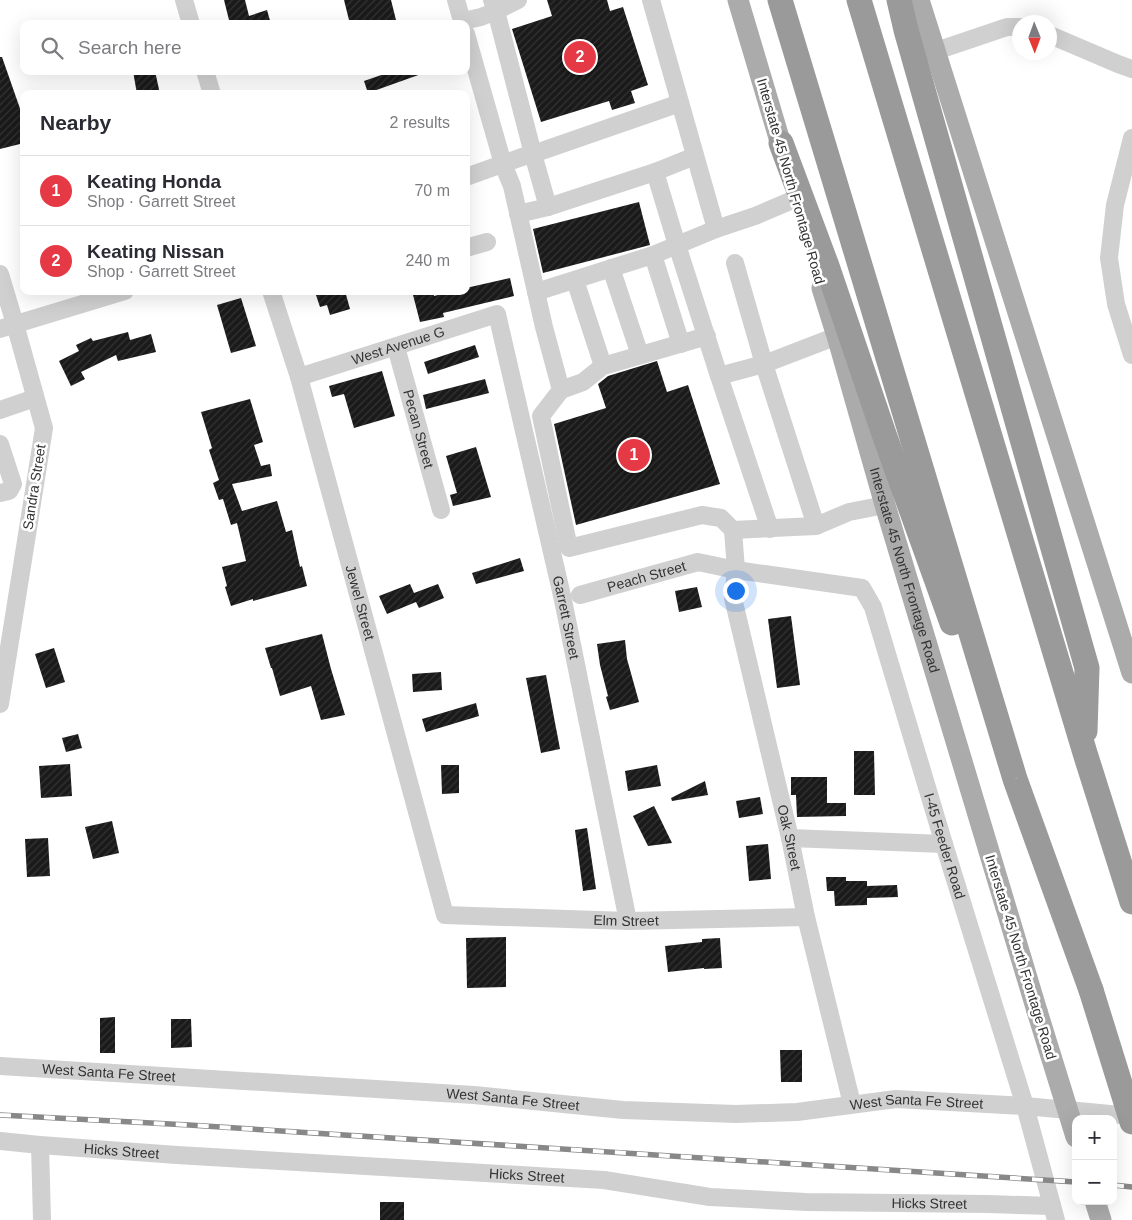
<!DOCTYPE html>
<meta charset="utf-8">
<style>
:root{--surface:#fff;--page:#f7f7f7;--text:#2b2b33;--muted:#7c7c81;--line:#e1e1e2;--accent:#e63946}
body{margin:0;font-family:Arial,sans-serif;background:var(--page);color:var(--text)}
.controls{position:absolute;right:15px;bottom:15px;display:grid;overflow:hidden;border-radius:10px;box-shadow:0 5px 20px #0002}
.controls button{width:45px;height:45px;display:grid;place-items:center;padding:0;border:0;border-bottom:1px solid var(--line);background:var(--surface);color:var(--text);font:25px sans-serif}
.compass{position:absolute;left:1012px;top:15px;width:45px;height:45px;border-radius:50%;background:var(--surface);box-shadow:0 5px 20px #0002;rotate:179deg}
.you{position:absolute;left:735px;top:590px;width:18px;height:18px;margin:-12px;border:4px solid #fff;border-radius:50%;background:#1a73e8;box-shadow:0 0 0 8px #1a73e833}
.badge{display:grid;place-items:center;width:32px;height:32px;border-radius:50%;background:var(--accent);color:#fff;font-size:16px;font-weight:700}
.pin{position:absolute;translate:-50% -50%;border:2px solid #fff;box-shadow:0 1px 5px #0006}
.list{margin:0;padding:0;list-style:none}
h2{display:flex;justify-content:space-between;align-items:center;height:65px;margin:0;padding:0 20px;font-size:21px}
h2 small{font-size:16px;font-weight:400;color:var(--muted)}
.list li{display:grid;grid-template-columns:32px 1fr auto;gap:15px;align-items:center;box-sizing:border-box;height:70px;padding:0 20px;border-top:1px solid var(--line)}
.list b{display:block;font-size:19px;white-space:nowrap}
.list p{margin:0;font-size:16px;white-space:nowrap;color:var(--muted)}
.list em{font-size:16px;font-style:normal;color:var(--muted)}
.icon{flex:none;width:28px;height:28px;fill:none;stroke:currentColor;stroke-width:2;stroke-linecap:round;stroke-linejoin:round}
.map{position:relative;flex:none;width:1132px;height:1220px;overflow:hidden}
.search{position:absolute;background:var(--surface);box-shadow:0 5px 20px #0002;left:20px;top:20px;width:450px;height:55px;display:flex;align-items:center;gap:12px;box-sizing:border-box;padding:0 18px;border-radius:10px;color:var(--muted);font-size:19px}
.panel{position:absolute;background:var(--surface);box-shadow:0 5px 20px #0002;left:20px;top:90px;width:450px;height:205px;border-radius:10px}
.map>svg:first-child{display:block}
</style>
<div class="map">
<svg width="1132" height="1220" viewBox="0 0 1132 1220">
<defs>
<pattern id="building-hatch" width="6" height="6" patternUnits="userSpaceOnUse" patternTransform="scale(1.25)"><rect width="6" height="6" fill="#1a1a1a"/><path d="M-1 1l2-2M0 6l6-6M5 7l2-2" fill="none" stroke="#333"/></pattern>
</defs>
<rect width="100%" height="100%" fill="#fff"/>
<g fill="url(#building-hatch)">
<path d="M224 0H245L249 16 267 10 271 24H230Z"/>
<path d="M344 0H391L397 24H350Z"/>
<path d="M547 0H607L610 11 623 7 648 85 631 91 635 103 612 110 609 101 541 122 512 29 552 16Z"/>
<path d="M0 57H2L24 120V143L0 149Z"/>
<path d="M133 71H155L160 94H137Z"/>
<path d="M393 71H424V73L368 93 364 81Z"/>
<path d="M639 202 650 245 543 273 533 229Z"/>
<path d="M510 278 514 296 443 313 444 317 420 322 412 291H433L434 296 454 291H466V288Z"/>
<path d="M329 291H345L350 309 330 315 327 305 320 307 316 295Z"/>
<path d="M241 298 256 346 231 353 217 305Z"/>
<path d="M128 332 130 340 151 334 156 352 118 361 116 355 81 372 85 379 71 386 59 361 79 351 76 345 91 338 93 341Z"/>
<path d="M475 345 479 357 428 374 424 362Z"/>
<path d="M657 361 667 392 688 385 720 484 576 525 554 424 606 408 598 384 608 376Z"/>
<path d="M382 371 395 416 354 428 344 394 332 397 329 386Z"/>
<path d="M485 379 489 393 426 409 423 395Z"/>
<path d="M250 399 263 442 254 445 261 466 270 464 272 476 232 484 242 511 277 501 286 532 292 530 300 567 302 566 307 586 253 601V599L231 606 225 587 227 586 222 567 246 561 237 523 231 525 223 499 219 500 213 483 219 480 209 450 212 448 201 412Z"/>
<path d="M476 447 491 497 453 506 450 495 457 493 446 456Z"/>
<path d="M520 558 524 571 476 584 472 573Z"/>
<path d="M410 584 414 593 438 584 444 598 419 608 416 602 387 614 379 596Z"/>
<path d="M697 587 702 607 679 612 675 591Z"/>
<path d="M791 616 800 685 777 688 768 619Z"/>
<path d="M322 634 331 669 345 715 321 720 311 686 280 696 272 668H271L265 648Z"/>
<path d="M625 640 627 659 639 702 610 710 606 697 608 696 600 665 597 644Z"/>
<path d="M54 648 65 682 46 688 35 654Z"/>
<path d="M441 672 442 690 413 692 412 674Z"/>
<path d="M546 675 560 749 541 753 526 678Z"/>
<path d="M476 703 479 716 426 732 422 719Z"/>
<path d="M78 734 82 748 66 752 62 738Z"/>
<path d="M854 751H874L875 795H854Z"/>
<path d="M70 764 72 796 41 798 39 766Z"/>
<path d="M441 765H459V793L442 794Z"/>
<path d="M657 765 661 786 628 791 625 771Z"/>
<path d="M791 777H827V803H846V816L797 817 796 795H791Z"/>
<path d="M705 781 708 795 672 801 671 798Z"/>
<path d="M760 797 763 814 739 818 736 801Z"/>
<path d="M654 806 672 843 648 846 633 816Z"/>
<path d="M112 821 119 853 93 859 85 827Z"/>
<path d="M587 828 596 889 583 891 575 830Z"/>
<path d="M48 838 50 876 27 877 25 839Z"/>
<path d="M768 844 771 879 749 881 746 846Z"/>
<path d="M826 877H846V881H867V886L897 885 898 897 867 898V905L835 906 834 891H827Z"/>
<path d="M506 937V987L467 988 466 938Z"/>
<path d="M720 938 722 968 704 969V968L668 972 665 946 702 942V939Z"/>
<path d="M115 1017V1053H100V1018Z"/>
<path d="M171 1019H191L192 1047 171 1048Z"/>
<path d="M780 1050H802V1082H781Z"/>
<rect x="380" y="1202" width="24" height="18"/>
</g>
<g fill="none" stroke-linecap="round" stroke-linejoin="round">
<g stroke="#d0d0d0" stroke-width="18">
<path d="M184 0 191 24"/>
<path d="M456 0 463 24"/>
<path d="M518 0 496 11 533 154 548 207 518 214"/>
<path d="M651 0 716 229"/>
<path d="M463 21 481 17 496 11 492 0"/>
<path id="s1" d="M466 34 503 164 512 186 544 327 561 390 541 416 569 548 702 515 721 518 733 530 736 570 733 598 790 838 806 917 852 1104"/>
<path d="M1050 35 1118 64 1132 69"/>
<path d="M936 51 1007 27H1020"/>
<path d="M205 71 212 94"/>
<path d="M1132 138 1115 205 1109 258 1116 304 1132 355"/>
<path d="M655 172 695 156"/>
<path d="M466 177 522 157 533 154 680 103"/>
<path d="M548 207 655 172 677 245 719 376"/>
<path d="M466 248 487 242"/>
<path d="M653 255 681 344"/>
<path d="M735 263 764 364 816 526 849 512 885 505"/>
<path d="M611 268 640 355"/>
<path d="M0 274 15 324 44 428 0 704"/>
<path d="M575 280 603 366"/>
<path id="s2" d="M271 291 299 377 445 915 628 921 806 917"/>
<path d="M536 292 653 255 716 229 755 216 795 199"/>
<path d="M0 329 125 291"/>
<path id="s3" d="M396 347 441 510"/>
<path id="s4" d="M299 377 497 314 563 600 628 921"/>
<path d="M561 390 583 382 603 366 707 336"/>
<path d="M0 410 35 398"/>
<path d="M0 444 13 484 9 491 0 493"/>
<path d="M770 529 719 376 764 364 837 336"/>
<path d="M733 530 816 526"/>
<path id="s5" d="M580 595 698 562 736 570 862 588 873 607 944 844 1025 1106 1056 1220"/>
<path d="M790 838 944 844"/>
<path id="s6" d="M0 1066 474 1095 623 1110 736 1114 797 1112 896 1099 1025 1106 1132 1116"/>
<path id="s7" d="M0 1141 40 1145 177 1155 604 1180 710 1197 806 1202 988 1204 1052 1206"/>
<path d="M40 1145 42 1220"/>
</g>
<g stroke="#ababab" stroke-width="21">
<path d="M738 0 785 158"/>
<path d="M919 0 1132 673"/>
<path id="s8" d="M822 288 837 336 885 505 1037 1011"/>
<path d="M1095 1201 1101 1220"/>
</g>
<g stroke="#9a9a9a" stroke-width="25">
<path d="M780 0 1015 779 1091 990"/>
<path d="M859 0 1085 753 1132 902"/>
<path d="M899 0 906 30 1087 668 1085 731"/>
<path d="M781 143 827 266 884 434 952 623"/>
</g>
<g stroke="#888" stroke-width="5.5">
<g id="rail">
<path d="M0 1115 189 1125 1076 1182"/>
<path d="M1113 1185 1132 1187"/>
</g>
</g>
<use href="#rail" stroke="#fff" stroke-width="4" stroke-dasharray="11" stroke-linecap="butt"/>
<path stroke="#ababab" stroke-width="21" d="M1037 1011 1076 1137"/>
<path stroke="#9a9a9a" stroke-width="25" d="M1091 990 1132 1122"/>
</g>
<g text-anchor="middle" stroke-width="5" stroke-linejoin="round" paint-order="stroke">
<g font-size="14" fill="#333" stroke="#fff">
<text transform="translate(791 181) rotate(74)" y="5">Interstate 45 North Frontage Road</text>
<text dy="5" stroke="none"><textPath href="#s4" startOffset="104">West Avenue G</textPath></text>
<text dy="5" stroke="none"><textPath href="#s3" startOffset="85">Pecan Street</textPath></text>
<text transform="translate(34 487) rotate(-81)" y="5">Sandra Street</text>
<text dy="5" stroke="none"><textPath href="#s8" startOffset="294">Interstate 45 North Frontage Road</textPath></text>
<text dy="5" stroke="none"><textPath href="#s5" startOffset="69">Peach Street</textPath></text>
<text dy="5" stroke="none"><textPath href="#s2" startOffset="324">Jewel Street</textPath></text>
<text dy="5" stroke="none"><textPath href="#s4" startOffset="519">Garrett Street</textPath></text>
<text dy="5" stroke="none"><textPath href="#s1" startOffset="1024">Oak Street</textPath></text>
<text dy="5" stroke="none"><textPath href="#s5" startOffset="560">I-45 Feeder Road</textPath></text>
<text dy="5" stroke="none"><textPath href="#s2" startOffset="829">Elm Street</textPath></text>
<text transform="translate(1021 957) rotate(73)" y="5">Interstate 45 North Frontage Road</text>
<text dy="5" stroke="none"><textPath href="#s6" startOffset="109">West Santa Fe Street</textPath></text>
<text dy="5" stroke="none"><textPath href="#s6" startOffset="514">West Santa Fe Street</textPath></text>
<text dy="5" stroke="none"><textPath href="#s6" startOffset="919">West Santa Fe Street</textPath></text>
<text dy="5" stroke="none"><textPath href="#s7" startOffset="122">Hicks Street</textPath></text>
<text dy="5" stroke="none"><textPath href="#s7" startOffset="528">Hicks Street</textPath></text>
<text dy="5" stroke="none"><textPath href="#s7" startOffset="932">Hicks Street</textPath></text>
</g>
</g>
</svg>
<div class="controls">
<button>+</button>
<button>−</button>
</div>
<svg class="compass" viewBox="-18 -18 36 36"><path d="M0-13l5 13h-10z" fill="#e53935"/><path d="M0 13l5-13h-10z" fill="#7c7c81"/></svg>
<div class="you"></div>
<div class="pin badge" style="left:634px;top:455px">1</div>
<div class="pin badge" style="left:580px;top:57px">2</div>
<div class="search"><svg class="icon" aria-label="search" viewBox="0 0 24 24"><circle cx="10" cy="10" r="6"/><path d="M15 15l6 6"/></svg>Search here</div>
<section class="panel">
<h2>Nearby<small>2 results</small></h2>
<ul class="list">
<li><span class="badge">1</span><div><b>Keating Honda</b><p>Shop · Garrett Street</p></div><em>70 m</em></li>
<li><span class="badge">2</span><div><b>Keating Nissan</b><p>Shop · Garrett Street</p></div><em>240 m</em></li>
</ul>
</section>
</div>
